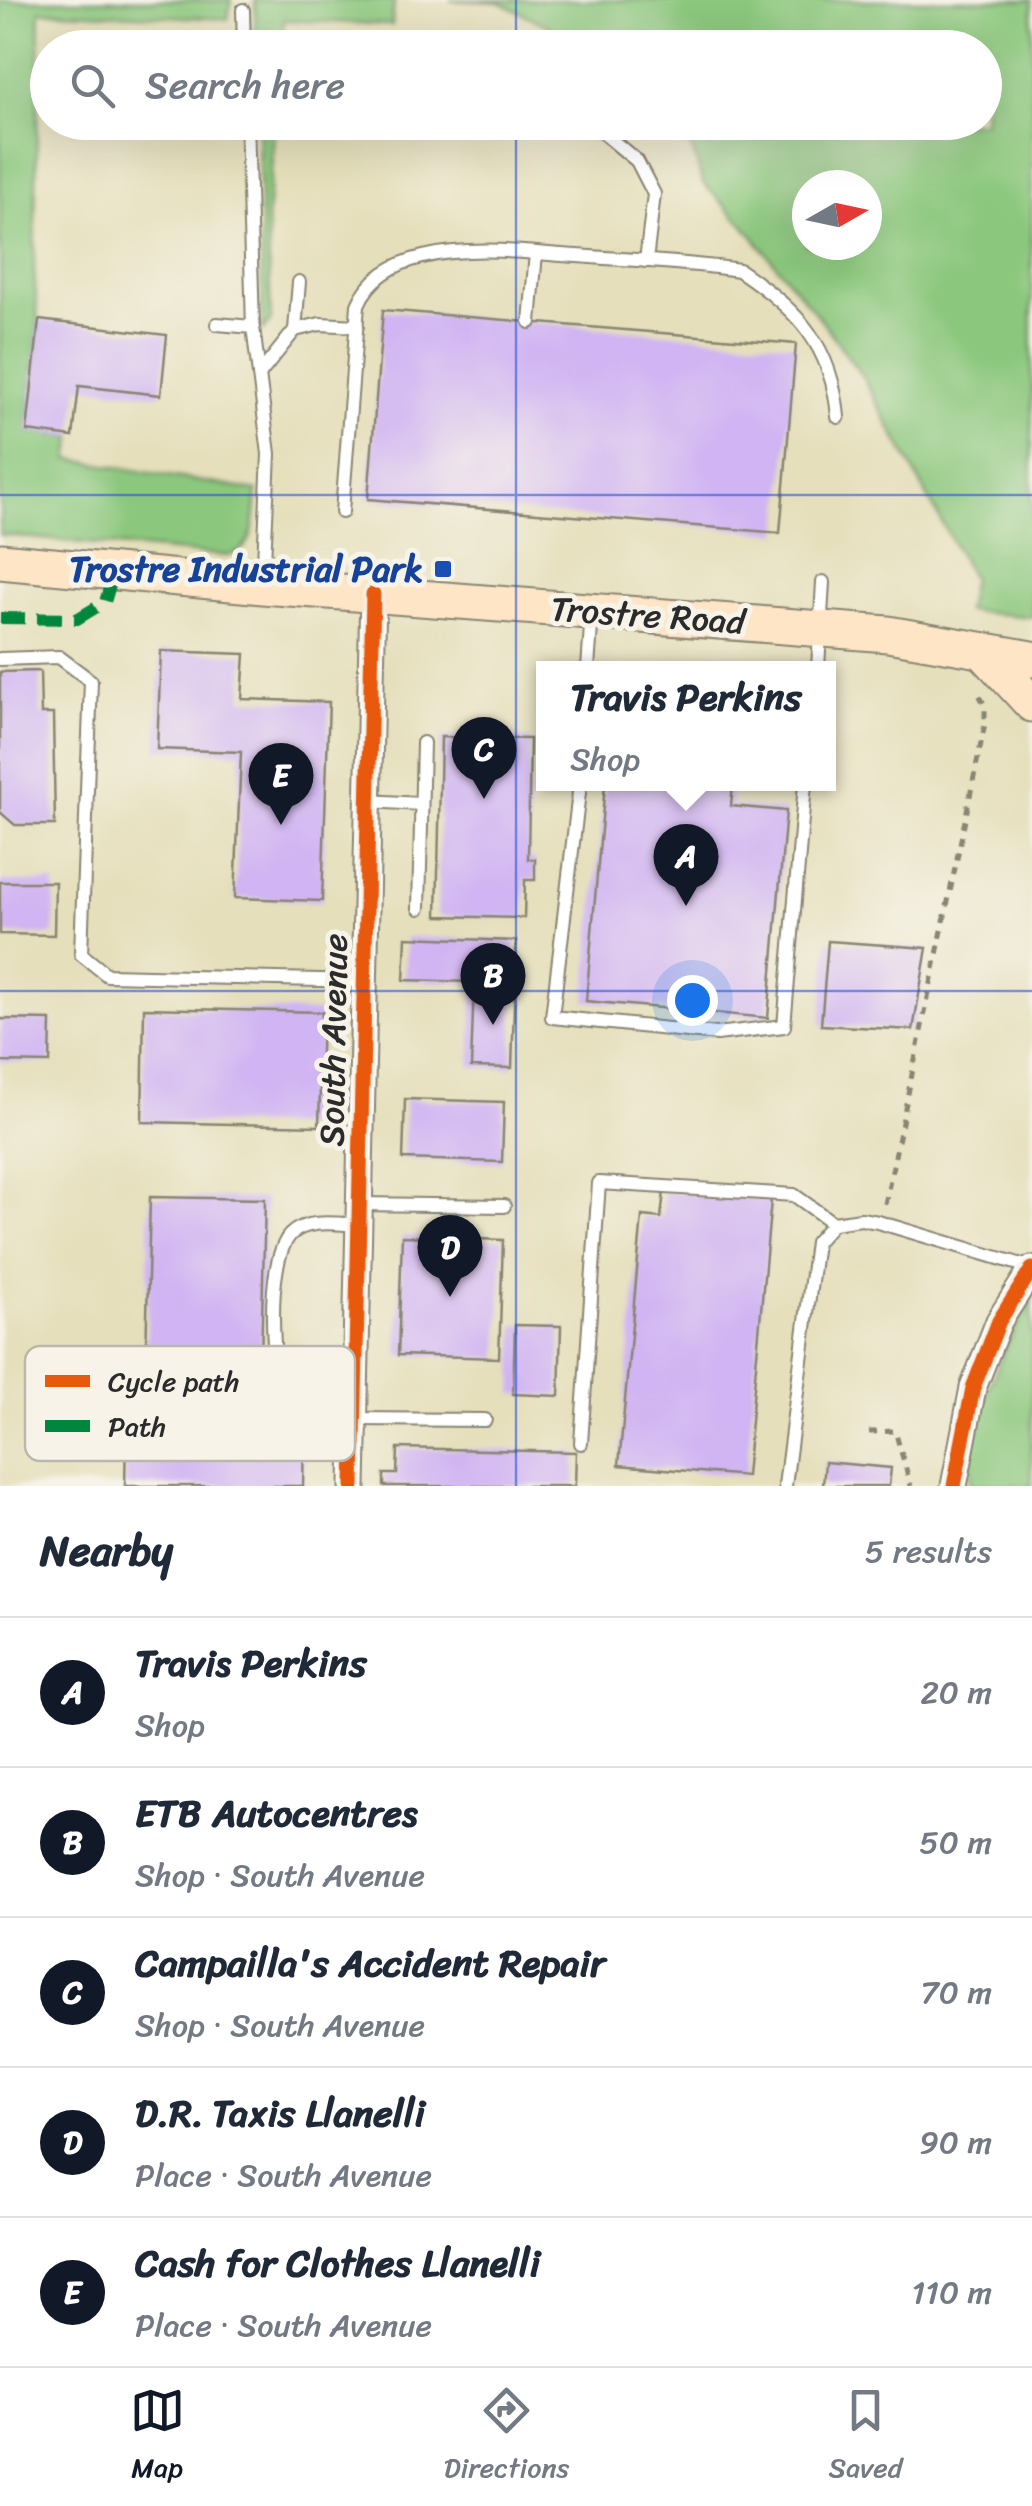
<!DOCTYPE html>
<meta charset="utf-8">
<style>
:root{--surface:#fff;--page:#f6f6f7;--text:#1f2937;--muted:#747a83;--line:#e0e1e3;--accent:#111827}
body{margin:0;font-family:Sriracha,sans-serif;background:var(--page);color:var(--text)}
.compass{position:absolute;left:792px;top:170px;width:90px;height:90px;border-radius:50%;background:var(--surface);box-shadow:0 10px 40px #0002;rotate:81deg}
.you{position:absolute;left:692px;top:1000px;width:35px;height:35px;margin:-25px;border:8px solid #fff;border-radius:50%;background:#1a73e8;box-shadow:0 0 0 15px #1a73e833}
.badge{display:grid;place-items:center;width:65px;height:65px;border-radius:50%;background:var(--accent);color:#fff;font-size:32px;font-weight:700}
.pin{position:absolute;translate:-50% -82px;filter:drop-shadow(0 2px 5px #0008)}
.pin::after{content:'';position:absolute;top:52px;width:35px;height:30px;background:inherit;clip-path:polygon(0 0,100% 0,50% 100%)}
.popup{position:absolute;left:536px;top:661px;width:300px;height:130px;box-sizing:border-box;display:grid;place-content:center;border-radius:0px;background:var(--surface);filter:drop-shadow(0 2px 8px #0005);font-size:32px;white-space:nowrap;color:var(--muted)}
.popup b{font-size:38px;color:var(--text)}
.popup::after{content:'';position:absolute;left:50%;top:100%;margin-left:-20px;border:20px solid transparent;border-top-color:var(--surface)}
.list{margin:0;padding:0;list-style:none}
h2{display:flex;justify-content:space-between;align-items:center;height:130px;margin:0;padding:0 40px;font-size:42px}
h2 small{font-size:32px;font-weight:400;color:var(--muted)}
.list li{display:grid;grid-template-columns:65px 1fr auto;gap:30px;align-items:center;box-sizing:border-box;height:150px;padding:0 40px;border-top:2px solid var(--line)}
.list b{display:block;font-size:38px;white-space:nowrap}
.list p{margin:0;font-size:32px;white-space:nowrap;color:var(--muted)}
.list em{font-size:32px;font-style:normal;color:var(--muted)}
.icon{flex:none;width:55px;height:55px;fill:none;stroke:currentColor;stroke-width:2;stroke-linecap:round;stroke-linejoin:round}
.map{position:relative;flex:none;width:1032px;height:1486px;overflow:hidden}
.search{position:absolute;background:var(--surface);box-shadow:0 10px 40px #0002;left:30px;right:30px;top:30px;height:110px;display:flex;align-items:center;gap:25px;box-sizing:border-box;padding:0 35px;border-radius:55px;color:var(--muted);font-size:38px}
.sheet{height:880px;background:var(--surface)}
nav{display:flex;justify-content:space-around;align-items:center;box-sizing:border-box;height:140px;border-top:2px solid var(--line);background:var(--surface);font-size:28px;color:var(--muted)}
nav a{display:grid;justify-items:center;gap:5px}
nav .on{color:var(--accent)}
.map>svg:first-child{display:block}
</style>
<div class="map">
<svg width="1032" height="1486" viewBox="0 0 1032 1486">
<rect width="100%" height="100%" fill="#f7f3e8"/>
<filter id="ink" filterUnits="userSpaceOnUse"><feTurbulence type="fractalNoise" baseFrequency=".01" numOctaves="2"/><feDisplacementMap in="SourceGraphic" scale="20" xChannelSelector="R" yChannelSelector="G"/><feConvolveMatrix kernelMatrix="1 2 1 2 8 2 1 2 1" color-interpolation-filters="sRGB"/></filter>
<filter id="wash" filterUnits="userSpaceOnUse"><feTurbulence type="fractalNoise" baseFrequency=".0048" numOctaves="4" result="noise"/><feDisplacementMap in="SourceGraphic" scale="40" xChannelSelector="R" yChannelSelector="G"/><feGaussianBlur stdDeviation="2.25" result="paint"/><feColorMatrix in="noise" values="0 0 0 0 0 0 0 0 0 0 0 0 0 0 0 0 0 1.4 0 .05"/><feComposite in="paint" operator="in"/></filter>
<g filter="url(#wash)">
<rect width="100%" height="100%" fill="#e5dfbb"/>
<g fill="#8bc77d" stroke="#5b7954" stroke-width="2.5" fill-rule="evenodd">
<path d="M0 0H231L228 19 40 11 34 269 38 325 27 431 73 437 69 459 257 491C254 517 258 549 227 556L0 535Z"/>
<path d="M255 0H394L392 25 284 20 281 47H256Z"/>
<path d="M450 0H1032V617L966 611 972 578 864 379 826 326 742 223 703 183 693 151 676 123 984 122V48L577 47 550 27 499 2ZM807 185H867V245H807Z"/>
<path d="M258 123H275L267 217 271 320 263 331Z"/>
<path d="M1032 1298V1486H970C970 1421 1000 1353 1032 1298Z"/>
</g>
<g id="blocks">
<g fill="#d0b4f3">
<path d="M383 310 796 344 780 533 368 499Z"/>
<path d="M39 320 167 335 161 395 79 386 73 437 27 431Z"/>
<path d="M161 651 245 654 242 699 329 702 322 901 235 898 241 752 157 749Z"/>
<path d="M40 671 41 714H53L55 825H15L0 812V672Z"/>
<path d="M441 737 530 739 528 859H535V880H525L524 918 437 916Z"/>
<path d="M605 784H733L731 806 786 811 768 1018 586 1001Z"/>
<path d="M0 882H55L54 935 0 934Z"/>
<path d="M406 937 516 941 512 1068 471 1067 474 982 404 980Z"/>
<path d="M828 941 927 948 913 1030 821 1025Z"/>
<path d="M144 1008 322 1012 319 1126 142 1122Z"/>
<path d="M0 1019 51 1020 50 1063 0 1062Z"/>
<path d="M405 1099 504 1102 502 1162 403 1159Z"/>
<path d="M664 1191 771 1200 746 1476 619 1465 642 1216 661 1218Z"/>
<path d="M150 1197 265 1199 260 1400 145 1397Z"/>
<path d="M402 1236 503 1240 499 1358 398 1355Z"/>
<path d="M515 1325 561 1326 559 1396 513 1394Z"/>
<path d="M126 1433 304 1439 303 1486H125Z"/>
<path d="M398 1448 576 1452 575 1486H384V1474H397Z"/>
<path d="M825 1462 891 1468 889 1486H823Z"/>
</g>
</g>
</g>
<g filter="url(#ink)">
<use href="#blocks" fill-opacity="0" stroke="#888573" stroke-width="2.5"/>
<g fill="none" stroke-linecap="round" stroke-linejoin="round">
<g stroke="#888573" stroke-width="16">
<g id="service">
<path d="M243 10 244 48"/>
<path d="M465 48 467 35"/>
<path d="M247 122 253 327 269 454 263 584"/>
<path d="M590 122 637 161 654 194 646 261"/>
<path d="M530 322 536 253"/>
<path d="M217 324 253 327"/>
<path d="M295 330 320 324 357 326"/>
<path d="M259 375 295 330 299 282"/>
<path d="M342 512 358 305C369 278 395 263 423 257 472 245 528 253 577 256 631 260 685 262 739 270 797 309 832 345 838 417"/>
<path d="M0 659 59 657 91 681 81 954 107 975 364 981"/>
<path d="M588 668 592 613"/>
<path d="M818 668 823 582"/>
<path d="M580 784 552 1017 717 1034 784 1026 805 784"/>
<path d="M368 801 421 804"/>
<path d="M419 908 423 743"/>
<path d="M359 1204 504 1206"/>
<path d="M354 1403 286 1405C271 1373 265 1263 290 1235 306 1218 338 1224 359 1225"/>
<path d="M354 1419 485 1420"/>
<path d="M581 1443 599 1183 794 1195 833 1223 861 1219 878 1222 1032 1268"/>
<path d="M785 1486 816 1242 833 1223"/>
</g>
</g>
<g stroke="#888573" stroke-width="29">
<g id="minor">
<path d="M353 1486 373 594"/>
<path d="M954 1486 973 1388 999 1321 1032 1269"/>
</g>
</g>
<g stroke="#888573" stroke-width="39">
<g id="secondary">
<path d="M0 561 263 586 888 634 1032 659"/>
<path d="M983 651 1032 704"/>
</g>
</g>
<g stroke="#888573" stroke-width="5" stroke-dasharray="8 8" stroke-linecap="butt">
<path d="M885 1204 985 724V706L979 694"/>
<path d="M869 1432 895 1431 911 1486"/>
</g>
<use href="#service" stroke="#fff" stroke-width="12"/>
<use href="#minor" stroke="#fff" stroke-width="25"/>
<use href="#secondary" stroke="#fee5c5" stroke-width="35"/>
<path stroke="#00873e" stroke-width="12" stroke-dasharray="25 12" stroke-linecap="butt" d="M0 618 77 619 105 602 114 572"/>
<g stroke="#f7f3e8" stroke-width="21">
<g id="cycleway">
<path d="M353 1486 373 594"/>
<path d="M954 1486 973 1388 999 1321 1032 1269"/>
</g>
</g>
<use href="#cycleway" stroke="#e8590c" stroke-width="15"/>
</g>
</g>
<path fill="none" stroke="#1d4ed8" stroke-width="2.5" stroke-opacity="0.55" d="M516 0V48M516 122V1486M0 495H1032M0 991H1032"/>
<rect fill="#1a4fb4" stroke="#f7f3e8" stroke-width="4" x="433" y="559" width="20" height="20" rx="5"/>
<g text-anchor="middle" stroke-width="10" stroke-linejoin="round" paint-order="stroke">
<g font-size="35" font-weight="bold" fill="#164399" stroke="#f7f3e8" text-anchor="end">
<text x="423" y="581">Trostre Industrial Park</text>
</g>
<g font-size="35" fill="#2b2b2b" stroke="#f7f3e8">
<text transform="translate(648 615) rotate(4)" y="12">Trostre Road</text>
<text transform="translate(333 1040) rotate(-89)" y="12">South Avenue</text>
</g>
</g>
<rect x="25" y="1346" width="330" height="115" rx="15" fill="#f7f3e8" stroke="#bab7af" stroke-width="2.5"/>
<rect x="45" y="1375" width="45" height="12" fill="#e8590c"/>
<rect x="45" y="1420" width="45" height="12" fill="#00873e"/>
<g font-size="28" fill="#2b2b2b">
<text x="108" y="1391">Cycle path</text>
<text x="108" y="1436">Path</text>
</g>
</svg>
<svg class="compass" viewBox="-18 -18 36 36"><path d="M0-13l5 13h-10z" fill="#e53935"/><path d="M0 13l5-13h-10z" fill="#747a83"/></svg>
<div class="you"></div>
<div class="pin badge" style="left:686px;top:906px">A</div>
<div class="popup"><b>Travis Perkins</b>Shop</div>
<div class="pin badge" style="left:493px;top:1025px">B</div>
<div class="pin badge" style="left:484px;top:799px">C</div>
<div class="pin badge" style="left:450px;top:1297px">D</div>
<div class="pin badge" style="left:281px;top:825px">E</div>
<div class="search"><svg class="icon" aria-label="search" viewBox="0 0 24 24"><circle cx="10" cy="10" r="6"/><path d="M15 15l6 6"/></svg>Search here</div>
</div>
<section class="sheet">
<h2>Nearby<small>5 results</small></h2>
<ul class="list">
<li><span class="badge">A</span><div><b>Travis Perkins</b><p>Shop</p></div><em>20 m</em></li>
<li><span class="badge">B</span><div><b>ETB Autocentres</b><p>Shop · South Avenue</p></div><em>50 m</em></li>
<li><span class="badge">C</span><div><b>Campailla's Accident Repair</b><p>Shop · South Avenue</p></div><em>70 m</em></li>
<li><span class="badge">D</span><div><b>D.R. Taxis Llanelli</b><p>Place · South Avenue</p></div><em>90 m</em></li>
<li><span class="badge">E</span><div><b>Cash for Clothes Llanelli</b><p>Place · South Avenue</p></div><em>110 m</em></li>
</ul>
</section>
<nav>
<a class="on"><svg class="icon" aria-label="map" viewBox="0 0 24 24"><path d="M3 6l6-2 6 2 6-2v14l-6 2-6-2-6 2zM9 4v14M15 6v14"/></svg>Map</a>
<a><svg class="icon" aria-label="directions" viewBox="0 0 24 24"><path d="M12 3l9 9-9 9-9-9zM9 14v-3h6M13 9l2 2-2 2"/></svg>Directions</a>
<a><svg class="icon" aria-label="saved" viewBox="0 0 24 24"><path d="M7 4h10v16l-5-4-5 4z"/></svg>Saved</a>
</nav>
